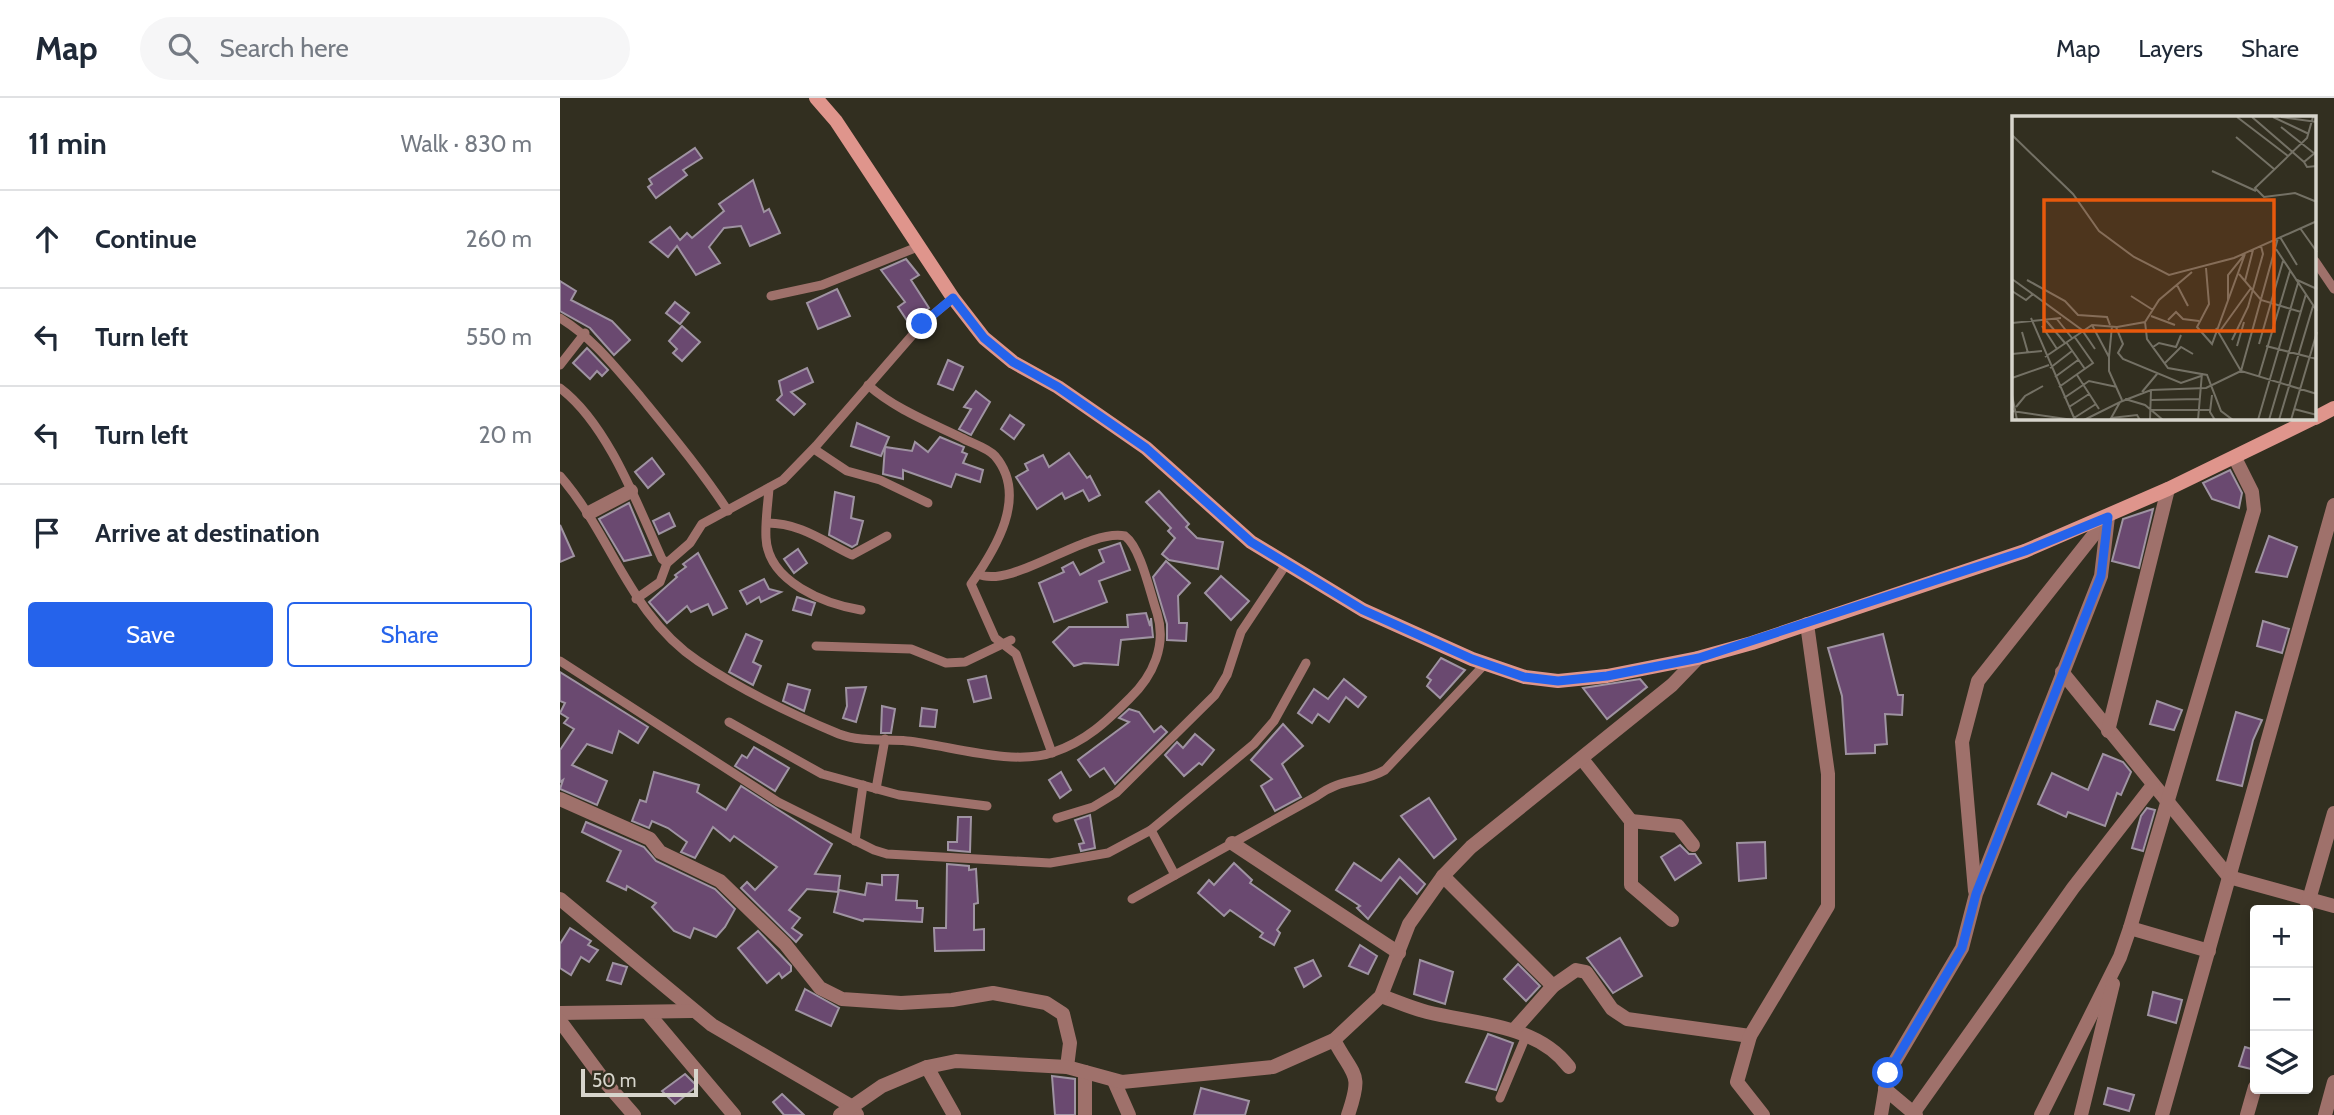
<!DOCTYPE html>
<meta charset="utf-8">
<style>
:root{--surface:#fff;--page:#f6f6f7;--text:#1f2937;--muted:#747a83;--line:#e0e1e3;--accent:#2563eb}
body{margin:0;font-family:Cabin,sans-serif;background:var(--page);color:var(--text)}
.controls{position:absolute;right:21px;bottom:21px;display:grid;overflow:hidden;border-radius:7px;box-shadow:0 4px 10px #0003}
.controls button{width:63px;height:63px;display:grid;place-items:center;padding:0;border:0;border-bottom:2px solid var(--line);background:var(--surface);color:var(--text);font:35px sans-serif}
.scale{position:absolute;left:21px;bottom:18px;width:117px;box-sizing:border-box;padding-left:7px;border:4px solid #d7d5cc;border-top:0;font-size:19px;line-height:24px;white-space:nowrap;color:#d7d5cc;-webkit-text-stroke:5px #322f20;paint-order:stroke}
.stop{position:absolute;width:21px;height:21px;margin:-16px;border:5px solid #2563eb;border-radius:50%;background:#fff}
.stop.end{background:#2563eb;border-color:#fff;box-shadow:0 2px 7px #0008}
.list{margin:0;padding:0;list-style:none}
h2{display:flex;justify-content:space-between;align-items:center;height:91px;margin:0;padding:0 28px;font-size:30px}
h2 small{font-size:23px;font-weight:400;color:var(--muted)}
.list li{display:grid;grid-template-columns:46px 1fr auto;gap:21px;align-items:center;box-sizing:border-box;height:98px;padding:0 28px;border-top:2px solid var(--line)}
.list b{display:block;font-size:26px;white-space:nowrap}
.list em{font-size:23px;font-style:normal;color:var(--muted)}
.actions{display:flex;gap:14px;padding:21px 28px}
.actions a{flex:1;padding:16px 0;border:2px solid var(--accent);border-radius:7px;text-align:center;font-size:24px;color:var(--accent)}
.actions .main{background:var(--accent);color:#fff}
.icon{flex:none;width:38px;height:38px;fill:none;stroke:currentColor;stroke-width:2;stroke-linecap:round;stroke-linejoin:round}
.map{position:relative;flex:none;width:1774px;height:1017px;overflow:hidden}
header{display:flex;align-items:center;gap:42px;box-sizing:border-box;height:98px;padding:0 35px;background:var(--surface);border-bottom:2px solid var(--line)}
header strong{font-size:33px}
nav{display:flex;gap:38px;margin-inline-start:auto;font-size:24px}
.search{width:490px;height:63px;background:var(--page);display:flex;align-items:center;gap:18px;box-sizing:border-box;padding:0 24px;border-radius:38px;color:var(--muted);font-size:26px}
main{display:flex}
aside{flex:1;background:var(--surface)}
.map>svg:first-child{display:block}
</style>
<header>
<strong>Map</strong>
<div class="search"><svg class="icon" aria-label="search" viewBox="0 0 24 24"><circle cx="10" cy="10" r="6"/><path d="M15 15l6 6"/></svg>Search here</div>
<nav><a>Map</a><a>Layers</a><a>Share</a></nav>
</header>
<main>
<aside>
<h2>11 min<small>Walk · 830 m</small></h2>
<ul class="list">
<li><svg class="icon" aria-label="ahead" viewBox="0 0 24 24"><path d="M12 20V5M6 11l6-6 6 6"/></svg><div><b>Continue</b></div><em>260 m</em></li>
<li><svg class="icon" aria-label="left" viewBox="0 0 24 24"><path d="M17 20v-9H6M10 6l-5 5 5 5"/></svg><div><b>Turn left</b></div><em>550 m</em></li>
<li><svg class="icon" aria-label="left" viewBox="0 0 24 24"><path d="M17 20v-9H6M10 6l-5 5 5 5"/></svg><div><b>Turn left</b></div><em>20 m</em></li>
<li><svg class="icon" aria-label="arrive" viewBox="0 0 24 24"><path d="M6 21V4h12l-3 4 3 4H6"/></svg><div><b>Arrive at destination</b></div></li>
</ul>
<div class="actions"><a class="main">Save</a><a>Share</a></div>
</aside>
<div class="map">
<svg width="1774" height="1017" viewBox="0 0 1774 1017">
<rect width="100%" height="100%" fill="#322f20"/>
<g fill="#6a4970" stroke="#9f93a2" stroke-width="2">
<path d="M135 50 142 60 123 72 127 77 96 100 88 89 92 86 89 81Z"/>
<path d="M193 82 204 114 209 111 220 135 190 148 181 128 164 130 149 149 160 165 136 177 117 148 108 159 90 144 110 129 120 142 127 135 132 140 164 113 159 106Z"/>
<path d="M346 161 359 177 351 182 369 210 348 224 338 209 345 204 321 172Z"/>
<path d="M0 183 16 193 11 202 52 223 70 242 54 257 30 230 0 213Z"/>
<path d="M277 191 290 218 258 231 247 205Z"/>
<path d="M115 204 129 215 120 226 106 215Z"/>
<path d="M122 228 140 244 122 263 113 255 117 251 109 243Z"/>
<path d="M27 250 48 272 42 278 37 273 30 281 13 265Z"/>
<path d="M388 262 403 269 393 292 378 286Z"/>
<path d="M247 270 253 284 231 294 245 306 234 317 217 302 222 297 219 283Z"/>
<path d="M416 293 430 304 411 337 399 331 411 311 404 309Z"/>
<path d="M450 317 464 327 454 341 441 331Z"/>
<path d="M297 325 329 339 321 358 291 348Z"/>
<path d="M380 339 404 349 402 354 407 356 403 365 423 372 420 384 396 376 391 389 343 372V381L323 376 325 349 352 353 355 344 368 354Z"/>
<path d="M509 355 527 380 530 378 540 397 529 403 523 392 505 401 502 395 477 411 456 379 468 372 465 366 483 357 489 369Z"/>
<path d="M92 360 104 376 88 390 75 374Z"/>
<path d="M1670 372 1682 395 1679 410 1652 401 1643 385Z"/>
<path d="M599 393 629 426 626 429 637 440 663 444 658 471 609 462 602 456 615 440 608 433 611 430 586 404Z"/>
<path d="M275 394 294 399 291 420 303 423 297 446 292 449 269 437Z"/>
<path d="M69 405 91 457 64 463 39 421Z"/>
<path d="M1593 411 1579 470 1552 463 1563 421Z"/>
<path d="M109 415 115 428 99 436 93 423Z"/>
<path d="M0 427 14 458 0 464Z"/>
<path d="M1709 438 1737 449 1727 479 1696 474Z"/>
<path d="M560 445 570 472 539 483 547 504 494 524 479 485 504 474 502 470 513 464 520 477 544 464 539 452Z"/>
<path d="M238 451 247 465 234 475 224 461Z"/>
<path d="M138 455 167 510 153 517 148 506 131 514 127 508 107 525 89 504 117 479 115 477 126 469 123 466Z"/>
<path d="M606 463 630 485 618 498 619 525H627L626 543 607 542V526L593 479Z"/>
<path d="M661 478 689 503 671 522 645 495Z"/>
<path d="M204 481 209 491 221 494 201 504 199 499 187 506 180 493Z"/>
<path d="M237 499 255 505 251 517 233 512Z"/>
<path d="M586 515 590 528 591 520 593 539 561 542 558 567 524 565 514 568 493 544 509 529H568L567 517Z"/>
<path d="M1703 523 1729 531 1722 555 1697 548Z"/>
<path d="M186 536 202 543 193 564 201 568 193 587 169 574Z"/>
<path d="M1323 536 1338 597H1343L1342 617 1325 616 1327 646 1315 647V655L1286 656 1282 598 1268 550Z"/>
<path d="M881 560 905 572 880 600 867 588 871 582 867 579Z"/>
<path d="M0 574 88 629 78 645 59 633 52 655 27 646 12 667 47 683 37 707 0 691 3 682 0 684V652L14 631 4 625 8 620 0 615 5 605 0 603Z"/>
<path d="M426 578 431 600 414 604 408 582Z"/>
<path d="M784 581 806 599 798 609 786 599 769 624 758 616 752 625 738 615 754 591 768 601Z"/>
<path d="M1080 581 1087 589 1047 621 1023 590Z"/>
<path d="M228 586 250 592 244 613 223 603Z"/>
<path d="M306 589 296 624 283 620 287 608 286 590Z"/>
<path d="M1597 603 1622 612 1614 632 1590 626Z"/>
<path d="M322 608 335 611 331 635H321Z"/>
<path d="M362 610 377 612 375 629 360 628Z"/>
<path d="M569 611 579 614 594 634 601 628 607 634 555 686 544 670 530 679 518 662 569 624 559 620Z"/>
<path d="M1676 614 1702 622 1693 642 1682 688 1657 682Z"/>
<path d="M723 626 743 648 722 666 741 699 715 713 701 688 712 681 691 662Z"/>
<path d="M635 636 654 652 642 667 639 665 624 678 605 657 617 644 623 650Z"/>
<path d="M194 649 229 670 215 693 175 668 182 657 187 660Z"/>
<path d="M1543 656 1563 664 1571 674 1561 697 1557 695 1545 728 1508 714 1506 719 1478 706 1492 675 1528 692Z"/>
<path d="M94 674 139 687 137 694 166 712 181 688 272 746 255 776 280 778 278 794 247 791 229 812 240 820 232 830 242 837 236 844 181 790 187 784 195 792 217 769 174 738 170 743 153 729 135 760 121 754 127 744 108 730 92 723 89 730 72 723 80 702 86 704Z"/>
<path d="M501 674 511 692 500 700 489 682Z"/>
<path d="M869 700 896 741 874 760 841 718Z"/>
<path d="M1587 710 1595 712 1583 753 1572 750 1581 718Z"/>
<path d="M530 717 535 750 521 753 519 746 524 745 515 722Z"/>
<path d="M398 719H411L410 754 388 752V744H397Z"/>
<path d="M26 724 84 749 96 763 155 791 175 811 165 829 156 839 134 830 130 840 114 833 92 809 96 805 67 788 66 792 47 783 61 753 22 734Z"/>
<path d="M1205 744 1206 780 1179 783 1177 745Z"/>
<path d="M1120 747 1129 756H1135L1141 765 1115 782 1101 759Z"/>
<path d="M839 761 865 786 857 796 840 779 808 821 797 810 800 808 776 792 794 765 821 783Z"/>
<path d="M674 765 692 782 690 785 730 813 717 832 720 835 714 847 700 839 703 835 670 812 664 818 638 795 649 782 654 787Z"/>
<path d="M387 766 409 768V772L416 771 418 805 414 806V832L424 831V852L375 853 374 830H386Z"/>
<path d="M322 777H338L336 802 357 803V810H363L362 824 304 821 303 823 274 814 279 792 305 797 307 785 322 787Z"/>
<path d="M10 830 31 843 28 847 38 852 29 864 21 859 11 877 0 870V846Z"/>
<path d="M198 833 231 868V873L222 880 219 875 207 885 178 850Z"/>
<path d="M1060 840 1082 878 1053 895 1027 860Z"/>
<path d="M800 847 817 858 808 876 789 868Z"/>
<path d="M753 862 761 878 744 889 735 870Z"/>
<path d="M860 862 893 874 885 906 854 896Z"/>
<path d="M53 865 67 869 61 886 47 882Z"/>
<path d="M958 866 980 888 966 903 944 881Z"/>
<path d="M245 891 279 910 271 928 236 912Z"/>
<path d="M1593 894 1622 902 1616 925 1588 917Z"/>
<path d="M928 936 953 945 936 992 906 984Z"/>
<path d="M1685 949 1695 952V972L1679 968Z"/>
<path d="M125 976 137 988 115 1006 102 993Z"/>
<path d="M492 978 515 981V1017H495Z"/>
<path d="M641 990 689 1003 685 1017H634Z"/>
<path d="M1548 990 1574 997 1569 1013 1544 1006Z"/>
<path d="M222 996 244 1017H224L213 1004Z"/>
</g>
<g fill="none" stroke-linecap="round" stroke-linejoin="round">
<g stroke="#9f716b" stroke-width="9">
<path d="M1755 163 1774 191"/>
<path d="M211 198 262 187 360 148"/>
<path d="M0 220C33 240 55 269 80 298 111 336 141 372 168 413"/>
<path d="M0 267 25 235"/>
<path d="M308 287C335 311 369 324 402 340 411 345 428 350 435 358 469 398 435 452 411 486L435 540 456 556 492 655"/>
<path d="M0 290C48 326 78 408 102 461L107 465"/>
<path d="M254 351 287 373 320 382 368 405"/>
<path d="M0 378C51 436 70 518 138 563 181 592 231 616 279 636 300 644 324 641 347 643 388 647 454 669 494 654 526 643 546 624 570 600 593 578 607 547 597 515 590 495 581 450 565 438 527 430 452 492 418 476"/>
<path d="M209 390C208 406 205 423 206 440 208 484 265 506 301 512"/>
<path d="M207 425C240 425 263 443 292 457L327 438"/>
<path d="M76 501 100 484 107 465 130 445 142 426 223 382 256 348 362 226 393 200"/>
<path d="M256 548 351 551 386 565 405 564 451 542"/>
<path d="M0 563 218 704 314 752 327 756 490 765 548 755 591 732 694 646 714 623 746 565"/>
<path d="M169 624 262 676 339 697 427 708"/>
<path d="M316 691 325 641"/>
<path d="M497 720 533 709 556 695 655 597 667 577 681 534 727 465"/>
<path d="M591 732 615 777"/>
<path d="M295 743 303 687"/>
<path d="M572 801 757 698C782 679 801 686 825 672L925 566"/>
<path d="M940 1000 966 938"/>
</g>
<g stroke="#9f716b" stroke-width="14">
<path d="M29 415 71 393"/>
<path d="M1502 574 1669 779 1774 808"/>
<path d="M1548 633 1608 391"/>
<path d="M1022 661 1071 723V787L1112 822"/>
<path d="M0 701 90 741 100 754 160 783 225 846 260 890 282 901 341 905 392 902 433 895 486 905 503 916 510 945 507 969"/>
<path d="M1071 723 1118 728 1133 747"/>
<path d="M672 745 839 855"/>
<path d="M883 778 993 888"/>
<path d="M1415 793 1402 644 1418 583 1547 420"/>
<path d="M0 801 152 927 291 1008 297 1017"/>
<path d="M1746 812 1774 715"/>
<path d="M1570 830 1649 853"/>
<path d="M821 898C836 903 851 910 867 914 915 926 977 926 1009 969"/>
<path d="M87 914 174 1017"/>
<path d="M0 915 132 913"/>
<path d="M0 923 46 985 74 1017"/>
<path d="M954 932 993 888 1016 872 1026 874 1052 911 1067 921 1190 938"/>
<path d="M774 942C794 980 803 973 788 1017"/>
<path d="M367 969 394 1017"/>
<path d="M525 974V1017"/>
<path d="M554 983 569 1017"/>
<path d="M1325 991 1356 1017"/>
<path d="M1354 1014 1513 790 1593 687"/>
<path d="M280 1017 322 988 367 969 396 963 507 969 562 984 713 969 774 942 821 898 849 826 883 778 911 749 1112 587 1138 560"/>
<path d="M1203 1017 1177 984 1190 938 1268 808V676L1247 526"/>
<path d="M1321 1017 1328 975 1402 850 1416 796 1541 478 1548 419"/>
<path d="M1481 1017 1560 859 1570 830 1694 412 1692 394 1675 360"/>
<path d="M1521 1017 1553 886"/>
<path d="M1602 1017 1774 407"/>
<path d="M1687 1017 1695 989"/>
<path d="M1765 1017 1774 984"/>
</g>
<g stroke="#df958c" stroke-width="14">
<path d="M256 0 276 23 393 200 424 240 453 264 498 289 586 350 691 444 803 512 912 561 965 579 998 583 1047 578 1138 560 1192 545 1465 453 1608 391 1754 320"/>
<path d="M1755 320 1774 310"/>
</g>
</g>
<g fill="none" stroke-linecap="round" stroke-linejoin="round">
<path stroke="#2563eb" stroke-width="9" d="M362 226 393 200 424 240 453 264 498 289 586 350 691 444 803 512 912 561 964 579 998 583 1047 578 1139 560 1465 453 1548 419 1541 478 1416 796 1402 850 1328 975"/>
</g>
<g transform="translate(1452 18)">
<rect width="304" height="304" fill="#322f20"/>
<path fill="none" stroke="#747165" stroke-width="2" d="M225 1 276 40M240 1 292 46M261 1 297 18M269 1 305 6M301 1 295 22 243 72 252 81 283 77 305 86M269 11 303 38M0 19 61 78 87 115 122 141 157 159 222 142 305 105M224 21 262 53M304 36 292 46 295 51 305 50M200 55 244 75M288 112 305 136M268 121 285 149M264 133 305 195M194 152 197 188 185 211 200 228 233 138M227 158 249 184 289 196M0 163 70 214 83 233M283 163 305 173M15 164 53 185 66 199 95 201 98 209M233 165 241 134M165 169 176 190M0 175 14 184 21 178M119 180 141 194M216 184V159L233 138M139 200 163 209M19 202 63 304M32 202 53 227M44 202 60 222M156 204 164 196 171 203 187 205M133 206 135 223 156 252 195 259 209 295 221 304M0 207 49 202M80 209 97 241V255L110 284M30 210 45 233M104 211 111 228 106 237 111 243 169 267 189 260M204 212 229 255 305 278M208 215 239 172M10 216 16 237M220 224 236 191 251 138 249 130M54 226 73 253M247 228 271 145M225 230 232 206M254 230 305 243M141 231 147 227 164 231 169 219M0 238 30 235M33 241 80 209 105 211 133 206 147 184 180 156M97 241 100 210M153 247 169 231 181 238M38 252 60 235M65 259 87 293M247 260 278 155M43 261 66 244M0 262 37 249M47 271 81 247 62 220M130 276 145 258M0 279 5 304M200 279 198 296 203 304M52 282 77 265 105 271M113 283 133 289 151 304M139 284 187 283M108 286 139 274 194 272 229 255 266 122M4 291 13 280 31 270M57 291 77 278M282 293 305 299M139 294H198M0 295 61 304M62 302 84 288M99 302 125 299 128 304M72 304 108 286 98 304M138 304 139 274M153 304 186 303M186 304 190 257M246 304 286 167M257 304 294 178M267 304 301 190M279 304 305 216"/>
<path fill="#e8590c" fill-opacity="0.15" stroke="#e8590c" stroke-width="3.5" d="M32 84H262V215H32Z"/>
<rect width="304" height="304" fill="none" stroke="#d7d5cc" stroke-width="3.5"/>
</g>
</svg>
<div class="controls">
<button>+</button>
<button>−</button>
<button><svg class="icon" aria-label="layers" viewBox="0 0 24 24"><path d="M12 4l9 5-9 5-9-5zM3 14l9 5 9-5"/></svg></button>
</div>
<div class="scale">50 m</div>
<div class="stop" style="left:1328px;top:975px"></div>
<div class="stop end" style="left:362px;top:226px"></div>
</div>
</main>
